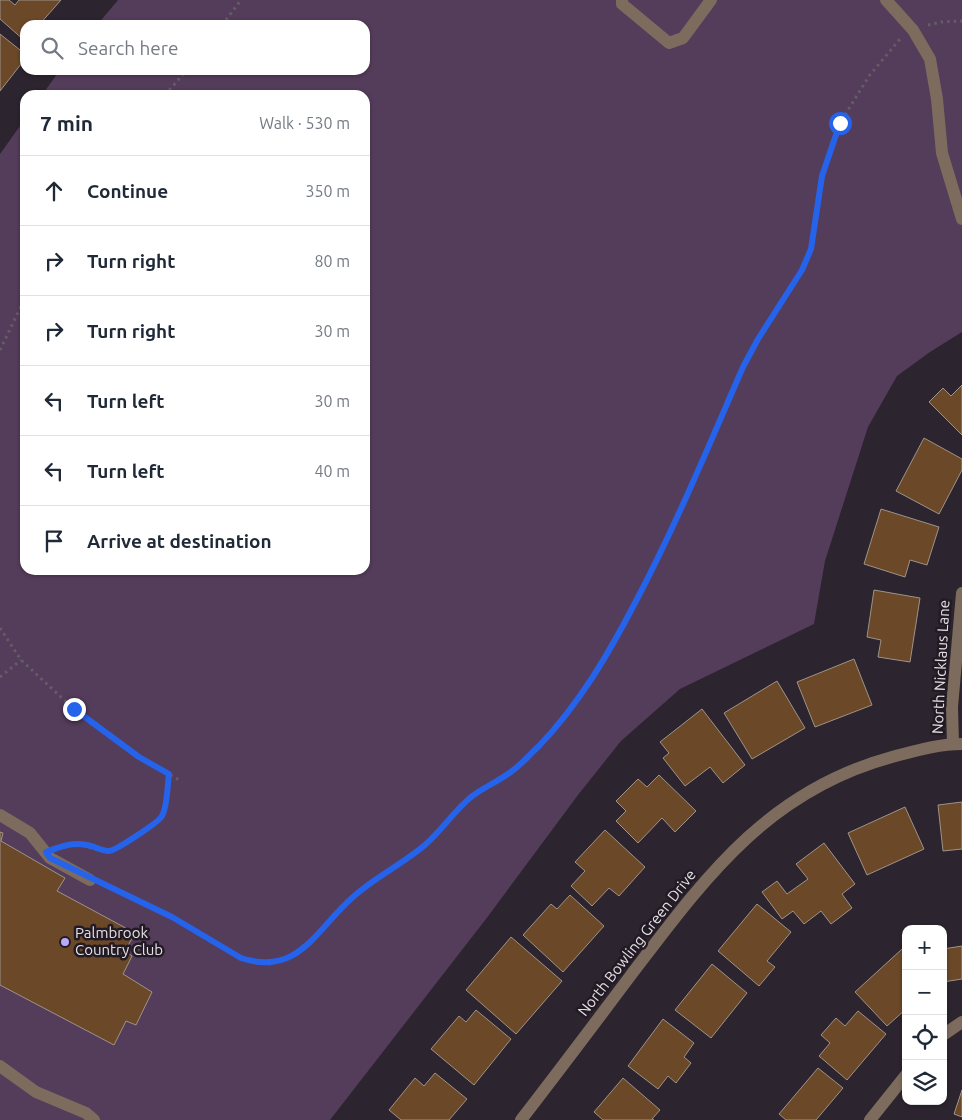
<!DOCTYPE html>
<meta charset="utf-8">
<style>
:root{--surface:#fff;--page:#f2f2f3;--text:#1f2937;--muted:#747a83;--line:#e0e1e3}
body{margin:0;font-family:Ubuntu,sans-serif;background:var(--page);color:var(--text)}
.controls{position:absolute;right:15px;bottom:15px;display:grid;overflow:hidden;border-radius:10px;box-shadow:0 1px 4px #0004}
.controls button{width:45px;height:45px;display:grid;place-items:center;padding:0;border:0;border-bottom:1px solid var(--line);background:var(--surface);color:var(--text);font:25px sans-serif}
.stop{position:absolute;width:15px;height:15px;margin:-11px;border:4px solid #2563eb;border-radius:50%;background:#fff}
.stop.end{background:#2563eb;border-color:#fff;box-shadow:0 1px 5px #0008}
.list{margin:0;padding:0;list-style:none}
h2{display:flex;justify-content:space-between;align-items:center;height:65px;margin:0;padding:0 20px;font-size:21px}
h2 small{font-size:16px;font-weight:400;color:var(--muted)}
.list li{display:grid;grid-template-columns:32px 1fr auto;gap:15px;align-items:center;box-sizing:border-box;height:70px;padding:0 20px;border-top:1px solid var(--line)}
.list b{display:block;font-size:19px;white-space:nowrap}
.list em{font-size:16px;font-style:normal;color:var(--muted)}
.icon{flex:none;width:28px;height:28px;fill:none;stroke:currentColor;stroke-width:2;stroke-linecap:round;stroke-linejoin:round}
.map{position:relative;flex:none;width:962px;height:1120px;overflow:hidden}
.search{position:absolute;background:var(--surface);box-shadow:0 1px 4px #0004;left:20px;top:20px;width:350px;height:55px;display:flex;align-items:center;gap:12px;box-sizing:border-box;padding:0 18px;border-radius:15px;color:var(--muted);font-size:19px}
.panel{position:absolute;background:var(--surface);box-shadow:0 1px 4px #0004;left:20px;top:90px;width:350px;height:485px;border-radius:15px}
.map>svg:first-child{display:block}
</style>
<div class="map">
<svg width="962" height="1120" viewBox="0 0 962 1120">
<rect width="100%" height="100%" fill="#2c242e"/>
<path fill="#543c5b" d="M118 0H962V332L930 352 897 376 868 427 825 561 814 624 680 689 621 741 578 795 486 919 330 1120H0V154L25 119V570H365V95H42L60 70H365V25H97Z"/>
<g fill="#6b4828" stroke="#9f9389">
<path d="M0 0H9L15 5 19 0H61L39 25H25V41L0 19Z"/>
<path d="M0 34 25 54V59L0 91Z"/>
<path d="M962 385V435L929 402 943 388 951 396Z"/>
<path d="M924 438 962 459V470L939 514 896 491Z"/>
<path d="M881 509 939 527 927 565 910 560 905 577 864 564Z"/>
<path d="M874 590 920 598 910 662 878 657 881 640 867 637Z"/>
<path d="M854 659 872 705 815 727 797 682Z"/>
<path d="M777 681 805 728 752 759 724 713Z"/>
<path d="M702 709 745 765 723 783 710 767 685 786 663 758 669 753 660 742Z"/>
<path d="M659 775 696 811 675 832 662 818 638 843 616 821 626 811 616 801 638 779 647 787Z"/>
<path d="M962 802V849L943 851 938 805Z"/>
<path d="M905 807 924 849 867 875 848 833Z"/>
<path d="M605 830 645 867 619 896 609 888 592 906 571 886 585 871 575 862Z"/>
<path d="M0 832 3 833 1 841 65 878 57 891 135 933 125 951 132 956 123 974 152 992 136 1025 126 1021 114 1045 0 985Z"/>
<path d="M824 843 855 884 842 894 852 908 831 924 821 911 804 924 793 911 782 919 762 892 777 881 787 894 808 879 796 864Z"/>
<path d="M570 895 604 926 563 972 523 935 551 904 557 909Z"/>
<path d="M757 904 791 932 767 961 775 967 759 986 718 951Z"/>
<path d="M511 937 562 981 516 1034 466 990Z"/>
<path d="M962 946V979L943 982V949Z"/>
<path d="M902 949 906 954V1009L887 1026 855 992Z"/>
<path d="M712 964 747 993 711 1038 675 1010Z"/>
<path d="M476 1010 511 1039 474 1085 431 1049 459 1016 466 1022Z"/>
<path d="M858 1011 886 1034 847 1080 819 1056 830 1043 821 1035 836 1018 845 1026Z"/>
<path d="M663 1019 694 1043 684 1057 691 1063 676 1083 668 1076 658 1089 628 1066Z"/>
<path d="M818 1068 843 1088 816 1120H786L779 1114Z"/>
<path d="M435 1073 467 1099 449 1120H401L389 1110 415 1078 424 1086Z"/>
<path d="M623 1078 660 1110 652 1119 654 1120H603L594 1112Z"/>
<path d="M962 1090V1117L954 1114Z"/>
</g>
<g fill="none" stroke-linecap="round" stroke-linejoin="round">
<g stroke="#645d66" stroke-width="3" stroke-dasharray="2.5 4" stroke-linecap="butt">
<path d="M222 25 241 0"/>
<path d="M928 25 941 22 962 21"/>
<path d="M165 95 187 70"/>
<path d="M0 350 25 298"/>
<path d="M0 628 21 660 74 709 139 757 179 780"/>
<path d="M0 677 21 660"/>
<path d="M63 846C85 842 91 851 109 851 115 852 159 822 162 816 168 805 167 787 169 774"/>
<path d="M105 886 172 917 241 958 256 963 271 964 287 958 311 942 354 896 425 844 463 804 474 795 512 771 540 745 591 683 614 643 664 547 743 367 758 339 802 270 811 249 822 176 840 123 869 76 900 39"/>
</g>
<g stroke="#7d6c5e" stroke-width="12">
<path d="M622 0V4L669 43 683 38 711 0"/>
<path d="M886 0 913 30 930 59 937 99 942 153 962 219"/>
<path d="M953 744 952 707 962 593"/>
<path d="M0 815 30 833 50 858 90 880"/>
<path d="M943 1035 962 1022"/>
<path d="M0 1066 36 1092 86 1113 94 1120"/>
<path d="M521 1120C558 1072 595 1023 631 975 705 878 767 791 892 757 915 751 938 744 962 744"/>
<path d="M870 1120 906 1075"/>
</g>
</g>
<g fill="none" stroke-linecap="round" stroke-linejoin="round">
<path stroke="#2563eb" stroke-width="6" d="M74 709 139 757 169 774C167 787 168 805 162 816 159 822 115 851 109 851 101 851 94 846 87 845 72 842 59 847 46 852L50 858 172 917 241 958C299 977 316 929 353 897 375 877 403 864 426 844 442 830 454 811 471 797 484 787 499 781 512 771 522 764 530 754 539 746 580 703 609 653 636 601 676 525 709 445 743 367L758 339 802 270 811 249 822 176 840 123"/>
</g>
<circle fill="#b9abf7" stroke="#221b24" stroke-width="2" cx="65" cy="942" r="5"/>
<g text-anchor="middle" stroke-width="5" stroke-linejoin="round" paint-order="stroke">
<g font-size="15" fill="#e5e0e6" stroke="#221b24">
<text transform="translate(941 667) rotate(-87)" y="5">North Nicklaus Lane</text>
<text transform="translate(637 943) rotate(-52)" y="5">North Bowling Green Drive</text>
</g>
<g font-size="15" fill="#e5e0e6" stroke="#221b24" text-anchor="start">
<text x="75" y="938">Palmbrook<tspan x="75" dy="17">Country Club</tspan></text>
</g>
</g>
</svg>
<div class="controls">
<button>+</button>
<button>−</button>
<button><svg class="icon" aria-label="locate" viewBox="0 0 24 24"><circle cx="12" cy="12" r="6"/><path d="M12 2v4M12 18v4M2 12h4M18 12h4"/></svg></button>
<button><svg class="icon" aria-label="layers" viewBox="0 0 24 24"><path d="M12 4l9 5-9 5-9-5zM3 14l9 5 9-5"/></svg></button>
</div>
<div class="stop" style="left:840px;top:123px"></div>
<div class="stop end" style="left:74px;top:709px"></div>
<div class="search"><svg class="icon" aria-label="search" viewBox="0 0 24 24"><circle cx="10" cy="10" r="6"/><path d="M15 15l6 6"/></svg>Search here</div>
<section class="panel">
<h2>7 min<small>Walk · 530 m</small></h2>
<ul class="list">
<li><svg class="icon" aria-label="ahead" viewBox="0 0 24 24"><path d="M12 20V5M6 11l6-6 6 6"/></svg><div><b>Continue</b></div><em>350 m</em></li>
<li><svg class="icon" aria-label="right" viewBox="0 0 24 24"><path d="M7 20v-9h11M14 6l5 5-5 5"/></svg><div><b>Turn right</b></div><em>80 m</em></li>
<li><svg class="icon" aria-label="right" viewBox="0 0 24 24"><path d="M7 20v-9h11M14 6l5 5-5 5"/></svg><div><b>Turn right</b></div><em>30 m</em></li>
<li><svg class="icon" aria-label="left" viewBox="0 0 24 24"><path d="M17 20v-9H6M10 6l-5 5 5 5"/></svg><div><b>Turn left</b></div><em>30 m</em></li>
<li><svg class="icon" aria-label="left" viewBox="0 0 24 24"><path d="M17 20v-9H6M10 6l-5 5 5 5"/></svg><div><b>Turn left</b></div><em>40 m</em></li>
<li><svg class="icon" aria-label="arrive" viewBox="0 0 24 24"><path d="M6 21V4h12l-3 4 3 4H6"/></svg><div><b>Arrive at destination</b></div></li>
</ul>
</section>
</div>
